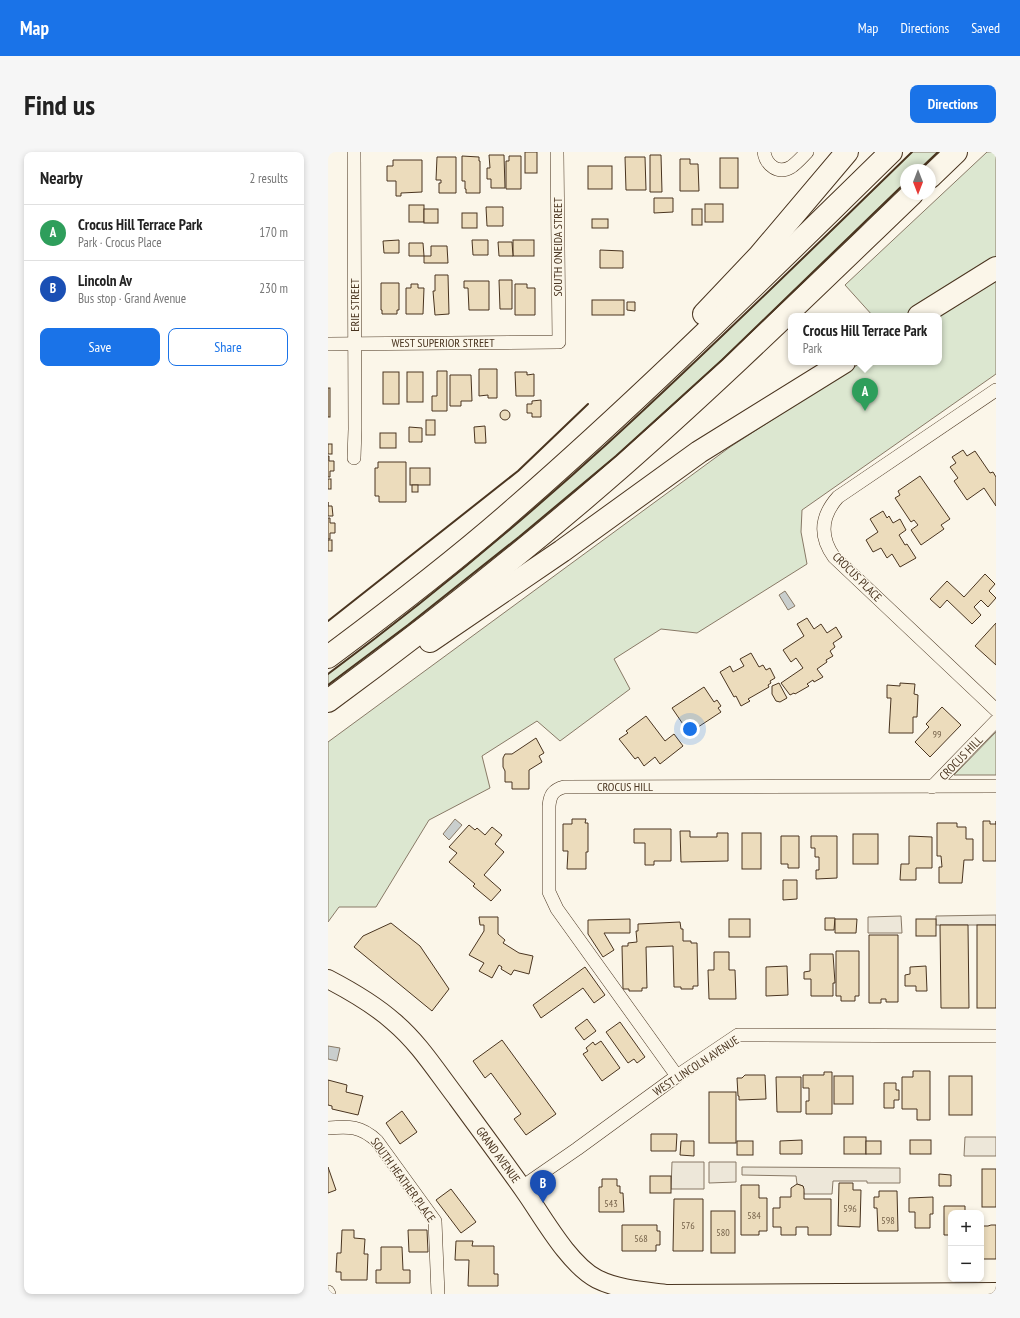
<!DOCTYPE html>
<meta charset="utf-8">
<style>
:root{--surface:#fff;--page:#f6f6f6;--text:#222;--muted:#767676;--line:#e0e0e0;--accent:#1a73e8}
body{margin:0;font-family:"PT Sans Narrow",sans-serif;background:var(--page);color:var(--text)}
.controls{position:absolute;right:12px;bottom:12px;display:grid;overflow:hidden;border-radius:8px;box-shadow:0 2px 6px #0003}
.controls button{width:36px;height:36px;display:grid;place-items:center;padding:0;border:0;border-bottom:1px solid var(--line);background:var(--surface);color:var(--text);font:20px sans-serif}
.compass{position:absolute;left:572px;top:12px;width:36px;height:36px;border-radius:50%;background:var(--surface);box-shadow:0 2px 6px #0003;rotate:180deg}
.you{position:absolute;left:362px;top:577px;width:14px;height:14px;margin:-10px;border:3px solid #fff;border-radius:50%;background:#1a73e8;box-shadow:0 0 0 6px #1a73e833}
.badge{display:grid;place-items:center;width:26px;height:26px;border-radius:50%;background:var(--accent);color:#fff;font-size:13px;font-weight:700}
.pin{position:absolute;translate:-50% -33px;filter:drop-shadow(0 1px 2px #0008)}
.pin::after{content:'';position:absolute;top:21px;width:14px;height:12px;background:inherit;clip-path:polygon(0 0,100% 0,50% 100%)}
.popup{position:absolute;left:460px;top:161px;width:154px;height:52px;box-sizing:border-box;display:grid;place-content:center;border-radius:8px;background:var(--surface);filter:drop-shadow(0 1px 3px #0005);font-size:13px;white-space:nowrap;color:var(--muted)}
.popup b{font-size:15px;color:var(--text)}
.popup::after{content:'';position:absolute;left:50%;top:100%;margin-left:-8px;border:8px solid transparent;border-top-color:var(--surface)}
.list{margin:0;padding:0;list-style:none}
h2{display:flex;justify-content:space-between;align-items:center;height:52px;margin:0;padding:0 16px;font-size:17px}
h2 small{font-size:13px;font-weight:400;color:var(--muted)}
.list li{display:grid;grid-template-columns:26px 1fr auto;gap:12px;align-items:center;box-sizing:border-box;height:56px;padding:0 16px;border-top:1px solid var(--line)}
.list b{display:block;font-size:15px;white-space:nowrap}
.list p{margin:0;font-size:13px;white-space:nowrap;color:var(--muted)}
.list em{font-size:13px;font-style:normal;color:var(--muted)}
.actions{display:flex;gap:8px;padding:12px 16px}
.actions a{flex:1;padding:9px 0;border:1px solid var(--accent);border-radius:8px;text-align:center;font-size:14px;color:var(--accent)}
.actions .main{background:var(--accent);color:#fff}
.map{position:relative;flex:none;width:668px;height:1142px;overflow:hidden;border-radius:8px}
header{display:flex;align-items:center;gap:24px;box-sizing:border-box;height:56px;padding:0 20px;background:var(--accent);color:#fff}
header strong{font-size:19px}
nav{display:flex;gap:22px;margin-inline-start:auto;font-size:14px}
.intro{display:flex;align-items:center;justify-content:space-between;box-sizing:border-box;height:96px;padding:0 24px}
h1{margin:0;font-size:28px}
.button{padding:10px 18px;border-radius:8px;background:var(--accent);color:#fff;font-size:14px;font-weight:700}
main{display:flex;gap:24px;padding:0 24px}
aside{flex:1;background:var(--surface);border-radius:8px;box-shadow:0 2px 6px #0003}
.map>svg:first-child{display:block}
</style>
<header>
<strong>Map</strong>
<nav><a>Map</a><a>Directions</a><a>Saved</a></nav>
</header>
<div class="intro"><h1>Find us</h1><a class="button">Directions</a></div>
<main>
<aside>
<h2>Nearby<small>2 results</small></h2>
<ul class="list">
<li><span class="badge" style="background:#2e9e5b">A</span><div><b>Crocus Hill Terrace Park</b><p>Park · Crocus Place</p></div><em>170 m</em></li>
<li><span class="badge" style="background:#1a4fb4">B</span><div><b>Lincoln Av</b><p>Bus stop · Grand Avenue</p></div><em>230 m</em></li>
</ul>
<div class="actions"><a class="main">Save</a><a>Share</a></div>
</aside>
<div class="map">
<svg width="668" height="1142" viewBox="0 0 668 1142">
<rect width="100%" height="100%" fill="#fbf6e9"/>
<g fill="#dce7d0" stroke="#887966">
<path d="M584 0H610L591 18H578V30L394 208 288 304 191 385 80 473 0 533V522C97 450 190 373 280 291 383 197 483 98 584 0Z"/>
<path d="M659 0H668V106L576 164H545L517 133Z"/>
<path d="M668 124V222L474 358 473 380 479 412 369 481 333 477 286 507 302 537 232 589 209 569 154 604 162 636 101 668 48 755H11L0 770V590L402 295 534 210H611V164Z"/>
<path d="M668 580V623H626Z"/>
</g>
<g fill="#ede7d9" stroke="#887966">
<path d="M668 763V773H608V764Z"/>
<path d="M573 764 574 781H540V765Z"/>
<path d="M637 985H668V1004H636Z"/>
<path d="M344 1010H376V1037H343Z"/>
<path d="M381 1010H408V1030L381 1031Z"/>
<path d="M414 1015 572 1016V1031H539V1029H505L504 1042H476L475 1034 469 1032 468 1024 414 1023Z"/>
</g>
<g fill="#c9cecd" stroke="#887966">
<path d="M457 439 467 454 460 458 451 443Z"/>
<path d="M127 667 134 673 121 688 115 682Z"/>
<path d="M0 894 12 896 9 909 0 907Z"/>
</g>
<g fill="#ecdcbc" stroke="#4a3520">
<rect x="197" y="0" width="12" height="21"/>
<path d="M161 3H176L177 36H163V27H159V16H162Z"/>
<path d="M322 3H333L334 40H322Z"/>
<path d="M134 4 151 5V9H152V41H138V37H137V29H134Z"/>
<path d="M181 4H193V37H178V9H181Z"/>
<path d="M109 5H128V41H111V31H113V28H108Z"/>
<path d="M297 5H317L318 38H298Z"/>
<rect x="392" y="6" width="18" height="30"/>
<path d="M352 7H362V12H370L371 39H352Z"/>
<path d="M65 8H94V40L73 41V44H68V29H59V14H65Z"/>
<rect x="260" y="14" width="24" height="23"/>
<path d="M326 46H345V60L326 61Z"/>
<rect x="377" y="52" width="18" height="18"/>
<rect x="81" y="53" width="15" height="17"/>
<path d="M158 55H175V74H159Z"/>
<rect x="96" y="57" width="14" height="14"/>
<rect x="364" y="57" width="10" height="16"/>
<rect x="134" y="61" width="15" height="15"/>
<rect x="264" y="67" width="16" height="9"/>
<path d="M71 88V101H56L55 89Z"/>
<path d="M144 88H160V103H145Z"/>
<rect x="185" y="88" width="21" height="16"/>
<path d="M170 90H184L185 104H171Z"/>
<path d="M81 91H95L96 104H81Z"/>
<path d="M103 94H119L120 111H96V104H103Z"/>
<path d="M272 98 295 99V116H272Z"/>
<path d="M107 123H120L121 162 107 163 105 139H107Z"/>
<path d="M171 128H184V157H172Z"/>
<path d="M136 129H161V158H141L140 136H136Z"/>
<path d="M53 131H71V158H69V162H54V158H53Z"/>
<path d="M83 132H90V136H96L95 162H78V136H83Z"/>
<path d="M187 132H199V136H207V163H187Z"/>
<rect x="264" y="148" width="32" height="15"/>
<path d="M299 150H307V159L299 158Z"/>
<path d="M151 217H169V246H160V243L151 244Z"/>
<path d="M109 219H119V259H104V244H109Z"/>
<rect x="55" y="220" width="16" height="32"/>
<rect x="79" y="220" width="16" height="30"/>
<path d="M187 220H199V223L206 222V244H188Z"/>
<path d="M122 223H143L144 249H133V254H122Z"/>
<rect x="0" y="236" width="2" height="29"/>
<path d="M213 248V265H204V261H199V252H204V249Z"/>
<circle cx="177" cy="263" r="5"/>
<rect x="98" y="268" width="9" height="15"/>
<path d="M157 274 158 291H147L146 275Z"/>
<path d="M81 275 94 276V290H81Z"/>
<rect x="52" y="281" width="16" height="15"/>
<rect x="0" y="292" width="4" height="10"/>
<path d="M635 298 639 304 647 299 662 321 665 320 668 325V354L656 336 639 348 626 329 630 326 622 315 628 311 624 305Z"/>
<path d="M0 304H1V309H6V319H2V325H0Z"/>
<path d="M50 310H78V350H51V344H47V316H50Z"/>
<rect x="82" y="316" width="20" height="17"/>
<path d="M592 324 622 367 613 373 616 377 593 393 583 378 590 373 586 368 583 370 567 346 572 343 570 339Z"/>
<rect x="0" y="327" width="3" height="10"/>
<rect x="84" y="333" width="6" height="7"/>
<path d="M0 350V354H4L5 364H0Z"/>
<path d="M555 359 559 366 561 364 565 371 572 367 578 378 571 383 577 393 579 392 588 406 572 415 564 402 559 406 553 396 545 400 538 388 550 380 542 367Z"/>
<path d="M0 366H2V371H7V381H2V387H0Z"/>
<rect x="0" y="388" width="4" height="11"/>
<path d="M657 422 667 432 661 439 668 446 660 455 653 448 646 455 653 463 644 472 619 448 612 456 602 447 619 429 636 445Z"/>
<path d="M479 466 486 477 493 472 499 481 508 475 514 485 505 491 507 495 502 499 505 504 498 508 499 510 489 517 495 525 486 530 485 528 479 532 481 534 467 542 466 541 462 543 453 531 475 516 468 506 463 510 455 498 476 484 469 472Z"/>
<path d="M668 471V513L647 494Z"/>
<path d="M423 501 431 515 435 513 438 518 442 516 447 526 442 529 443 531 440 533 441 535 420 547 422 549 413 554 408 544 406 545 392 520 402 514 405 520 416 514 412 507Z"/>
<path d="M451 531 459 546 452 550 448 549 444 542V534Z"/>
<path d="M572 531 587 532 586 542 590 543 589 565H585V581H561L563 546H559V533L572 534Z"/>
<path d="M376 535 386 550 389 548 393 554 390 556 393 560 361 581 344 556Z"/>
<path d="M614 555 633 573 602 605 587 590 601 575 598 572Z"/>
<path d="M318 564 337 589 346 582 355 594 332 612 327 605 316 614 310 605 307 607 291 587 300 581 298 579Z"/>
<path d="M208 586 216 601 211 604 214 610 201 618V637H184V630H177V619L175 615V606L177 602H184Z"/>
<path d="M244 667H258L257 671H260V700H258V717H239L240 699H235V672H244Z"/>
<path d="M655 669H662V672H668V669V709H655Z"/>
<path d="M609 671H629V675H638V687H645V708H636L634 731H611V715H614L613 704H609Z"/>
<path d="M141 673 147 678 149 676 157 683 164 675 174 683 167 692 176 700 156 723 173 738 163 749 145 734 147 732 121 710 129 701 121 695Z"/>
<path d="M306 677H343V709H326V713H317V691H306Z"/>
<path d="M352 679H362V685H389V681H400V709L353 710Z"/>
<rect x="414" y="681" width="19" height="36"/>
<rect x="525" y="682" width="25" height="30"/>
<path d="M453 684H471V716H460V712H453Z"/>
<path d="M483 684H509V726L488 727V718H491V705H487V696H483Z"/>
<path d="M581 684 604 685V716H588V728H572L573 712H581Z"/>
<path d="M455 728H469V747L455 748Z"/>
<path d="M151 765H170V782L177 788 175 791 191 801 205 804 201 822 186 818 183 823 173 817 174 815 171 813 164 826 151 819 156 811 141 803 156 779V773H152Z"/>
<path d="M497 766H507L506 778H497Z"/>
<path d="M302 767V781H276L286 798 275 805 260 782V768Z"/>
<rect x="401" y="767" width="21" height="18"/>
<path d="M507 767H529L528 781H507Z"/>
<rect x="588" y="767" width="20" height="17"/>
<path d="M352 770 353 777H355V789H363V791H369L370 834H365V837H353V835H346L345 794 318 795 319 836H314V839H301V837H295L294 794H300V791L309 790 308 779H310V772Z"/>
<path d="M63 771 92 794 121 837 104 859 26 795 35 784Z"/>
<path d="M612 773H640L641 856H613Z"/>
<rect x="649" y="773" width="19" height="83"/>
<path d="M541 783H570V850H558V847H553V851H541Z"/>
<path d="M508 799H531V844H527V849H513V844H508Z"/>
<path d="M386 800H401V818H407L408 847H381L380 818H386Z"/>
<path d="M482 802H505L507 831H505V844H483V827H476V820L482 819Z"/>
<path d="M459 814 460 843 438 844V815Z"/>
<path d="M598 814 599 839H588V834H577V823L582 822V815Z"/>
<path d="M257 815 277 843 266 851 255 836 213 866 205 853Z"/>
<path d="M259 867 268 879 256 888 247 876Z"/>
<path d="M292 870 317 905 309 911 306 907 300 911 278 880Z"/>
<path d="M174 888 228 962 198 983 186 967 193 962 163 921 157 926 145 909Z"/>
<path d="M273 889 292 916 274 929 255 902 260 899 258 896 265 890 267 893Z"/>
<path d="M585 919H602V968H589V957H574V925H585Z"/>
<path d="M496 920H504V962H478V949H481V936H475V923H496Z"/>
<path d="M417 923H437L438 947 411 948V944H410L409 926H414Z"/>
<rect x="506" y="924" width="19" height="28"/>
<rect x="621" y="924" width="23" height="39"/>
<path d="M448 925H473V960H449Z"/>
<path d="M0 928 19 933 18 940 35 944 30 963 4 957V954L0 953Z"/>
<path d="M556 931H568V938H571V948H566V956H556Z"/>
<rect x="381" y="940" width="27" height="51"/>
<path d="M74 959 89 980 72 992 58 971Z"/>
<path d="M323 982H349L348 999H323Z"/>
<rect x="516" y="985" width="22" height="17"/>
<path d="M474 988V1002H452V989Z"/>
<rect x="582" y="988" width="21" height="14"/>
<path d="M353 989H366V1004L352 1003Z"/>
<rect x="409" y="989" width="16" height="14"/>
<rect x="538" y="989" width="15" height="13"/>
<path d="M0 1015 8 1038 0 1041Z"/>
<rect x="654" y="1017" width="14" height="38"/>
<path d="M611 1022 623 1023V1034H611Z"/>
<rect x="322" y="1024" width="21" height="17"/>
<path d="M274 1027H289V1034H292V1041H295L296 1060H271V1035H274Z"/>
<path d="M511 1031H525V1038H533L532 1075 510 1074Z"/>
<path d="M469 1032 475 1034 476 1037V1047H503V1083H480V1075H468V1083H453V1075H445V1056H452V1045H463V1036Z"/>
<path d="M413 1033H431V1046H439V1079H431V1083H413Z"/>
<path d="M123 1037 148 1070 133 1081 108 1048Z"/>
<path d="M551 1039H569L570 1079H550L549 1056H546V1045H551Z"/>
<path d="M605 1045V1062H602V1076H587V1060H581V1046Z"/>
<path d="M346 1047H375V1099H345Z"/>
<path d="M616 1054H637V1061H623V1083H616Z"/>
<rect x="383" y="1059" width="24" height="42"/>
<path d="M294 1073H329V1079H332V1093H328V1099H294Z"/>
<path d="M663 1073H668V1107H653V1074H660Z"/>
<path d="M14 1078H26V1086L37 1087 36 1102H40L39 1128H13V1120H8L9 1101H13Z"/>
<path d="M80 1078H99L100 1100H81Z"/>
<path d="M128 1089H145L144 1094H166V1122H170V1134H140L141 1108H127Z"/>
<path d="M53 1095H74L75 1118H82V1131H48V1118H53Z"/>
</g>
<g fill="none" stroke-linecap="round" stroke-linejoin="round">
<g stroke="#4a3520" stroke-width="14">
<g id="minor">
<path d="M436 0C438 13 450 23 463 15 469 11 474 5 479 0"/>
<path d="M0 192 231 190 229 0"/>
<path d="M668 238 510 345C493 364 491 384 506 405L668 558"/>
<path d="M26 306 27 277 26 0"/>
<path d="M604 635 668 569"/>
<path d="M349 924 229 757 221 740V654C222 643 225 638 236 635L668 634"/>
<path d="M0 976C21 974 33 974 49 989L107 1069 110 1142"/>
<path d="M194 1035 249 997 349 924 410 883 668 884"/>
<path d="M0 1140 1 1142"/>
</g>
</g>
<g stroke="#4a3520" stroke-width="20">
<path id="secondary" d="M0 827C23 839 46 852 66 870 91 891 109 920 129 946 153 979 177 1011 200 1044 217 1069 242 1113 269 1127 291 1138 316 1139 340 1142L668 1140"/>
</g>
<g stroke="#4a3520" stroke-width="24">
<g id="motorway">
<path d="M602 25 628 0"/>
<path d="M376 162 431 104 519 0"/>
<path d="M591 164 668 116"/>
<path d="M102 489 234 399 371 300 516 210"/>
<path d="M0 505C63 458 126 410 185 358 316 244 439 121 563 0"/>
<path d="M0 549C95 479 188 406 277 329 383 237 483 139 584 42"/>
</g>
</g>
<use href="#minor" stroke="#fbf6e9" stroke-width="13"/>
<use href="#secondary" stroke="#fbf6e9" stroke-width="18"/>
<use href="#motorway" stroke="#fbf6e9" stroke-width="22"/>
<g stroke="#4a3520" stroke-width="2">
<path d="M591 18 610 0"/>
<path d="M0 469 190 319 260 252"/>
<path d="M0 522C97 450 190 373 280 291 383 197 483 98 584 0"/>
<path d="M0 533 80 473 191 385 288 304 394 208 578 30"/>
</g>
</g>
<g text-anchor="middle" stroke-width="3" stroke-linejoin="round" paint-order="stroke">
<g font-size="10" fill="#725f47">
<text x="609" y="586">99</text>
<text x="283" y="1055">543</text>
<text x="522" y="1060">596</text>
<text x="426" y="1067">584</text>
<text x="560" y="1072">598</text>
<text x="360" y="1077">576</text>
<text x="395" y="1084">580</text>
<text x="313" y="1090">568</text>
</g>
<g font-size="12" fill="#4a3520" stroke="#fbf6e9">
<text transform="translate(230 95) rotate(-90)" y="4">SOUTH ONEIDA STREET</text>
<text transform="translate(27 153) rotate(-90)" y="4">ERIE STREET</text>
<text x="115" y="195">WEST SUPERIOR STREET</text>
<text transform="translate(529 425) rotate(45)" y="4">CROCUS PLACE</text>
<text transform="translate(633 606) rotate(-46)" y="4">CROCUS HILL</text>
<text x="297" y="639">CROCUS HILL</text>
<text transform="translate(368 914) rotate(-33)" y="4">WEST LINCOLN AVENUE</text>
<text transform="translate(170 1003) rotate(54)" y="4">GRAND AVENUE</text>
<text transform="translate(75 1028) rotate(54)" y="4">SOUTH HEATHER PLACE</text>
</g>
</g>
</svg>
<div class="controls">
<button>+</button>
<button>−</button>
</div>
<svg class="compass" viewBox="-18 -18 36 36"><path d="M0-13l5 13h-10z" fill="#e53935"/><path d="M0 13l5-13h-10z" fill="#767676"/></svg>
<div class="you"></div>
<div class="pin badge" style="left:537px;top:259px;background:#2e9e5b">A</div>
<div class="popup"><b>Crocus Hill Terrace Park</b>Park</div>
<div class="pin badge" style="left:215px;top:1051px;background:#1a4fb4">B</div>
</div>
</main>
